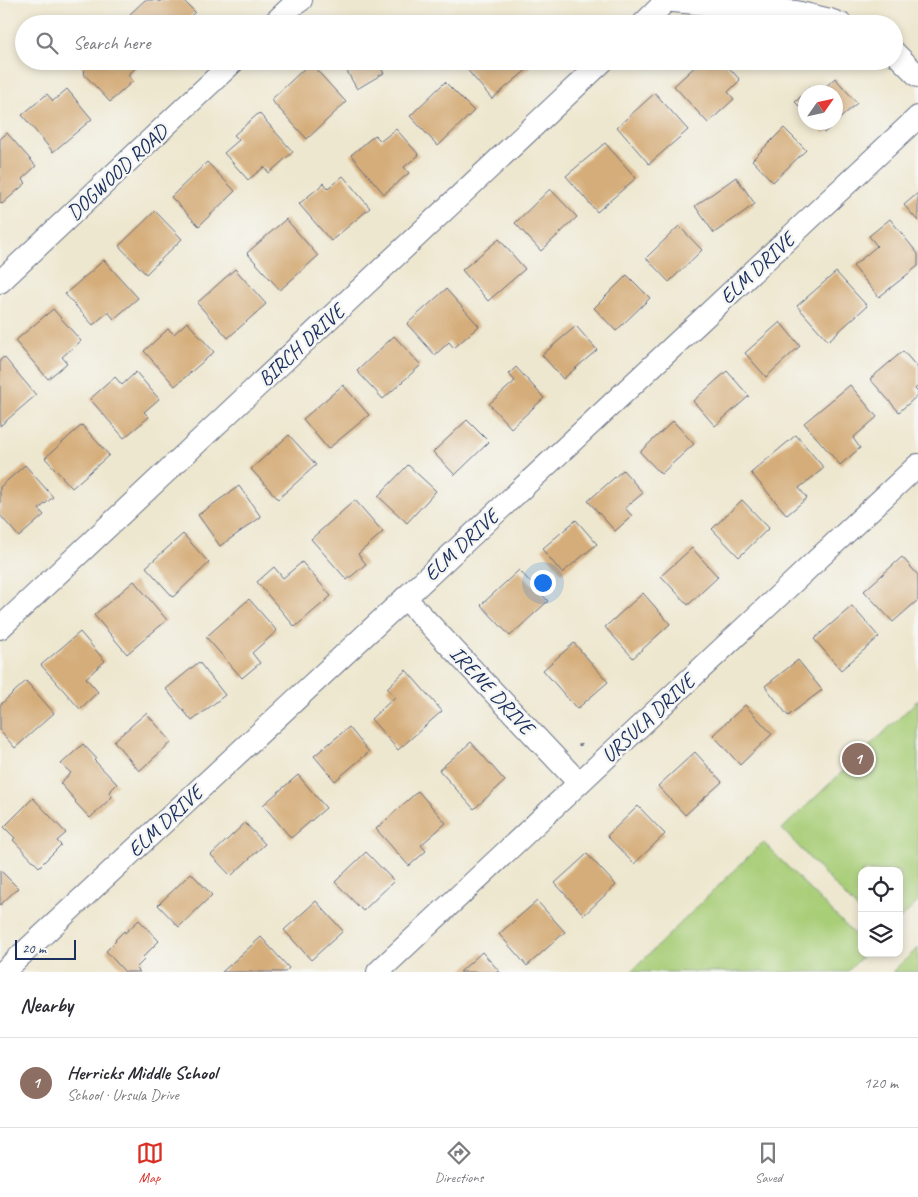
<!DOCTYPE html>
<meta charset="utf-8">
<style>
:root{--surface:#fff;--page:#f2f2f3;--text:#2b2b33;--muted:#7c7c81;--line:#e1e1e2;--accent:#d93025}
body{margin:0;font-family:Caveat,sans-serif;background:var(--page);color:var(--text)}
.controls{position:absolute;right:15px;bottom:15px;display:grid;overflow:hidden;border-radius:10px;box-shadow:0 2px 8px #0003}
.controls button{width:45px;height:45px;display:grid;place-items:center;padding:0;border:0;border-bottom:1px solid var(--line);background:var(--surface);color:var(--text);font:25px sans-serif}
.compass{position:absolute;left:798px;top:85px;width:45px;height:45px;border-radius:50%;background:var(--surface);box-shadow:0 2px 8px #0003;rotate:56deg}
.scale{position:absolute;left:15px;bottom:12px;width:61px;box-sizing:border-box;padding-left:5px;border:2px solid #1b2f5e;border-top:0;font-size:14px;line-height:18px;white-space:nowrap;color:#1b2f5e;-webkit-text-stroke:4px #f6f6f2;paint-order:stroke}
.you{position:absolute;left:542px;top:582px;width:18px;height:18px;margin:-12px;border:4px solid #fff;border-radius:50%;background:#1a73e8;box-shadow:0 0 0 8px #1a73e833}
.badge{display:grid;place-items:center;width:32px;height:32px;border-radius:50%;background:var(--accent);color:#fff;font-size:16px;font-weight:700}
.pin{position:absolute;translate:-50% -50%;border:2px solid #fff;box-shadow:0 1px 5px #0006}
.list{margin:0;padding:0;list-style:none}
h2{display:flex;justify-content:space-between;align-items:center;height:65px;margin:0;padding:0 20px;font-size:21px}
h2 small{font-size:16px;font-weight:400;color:var(--muted)}
.list li{display:grid;grid-template-columns:32px 1fr auto;gap:15px;align-items:center;box-sizing:border-box;height:90px;padding:0 20px;border-top:1px solid var(--line)}
.list b{display:block;font-size:19px;white-space:nowrap}
.list p{margin:0;font-size:16px;white-space:nowrap;color:var(--muted)}
.list em{font-size:16px;font-style:normal;color:var(--muted)}
.icon{flex:none;width:28px;height:28px;fill:none;stroke:currentColor;stroke-width:2;stroke-linecap:round;stroke-linejoin:round}
.map{position:relative;flex:none;width:918px;height:972px;overflow:hidden}
.search{position:absolute;background:var(--surface);box-shadow:0 2px 8px #0003;left:15px;right:15px;top:15px;height:55px;display:flex;align-items:center;gap:12px;box-sizing:border-box;padding:0 18px;border-radius:28px;color:var(--muted);font-size:19px}
.sheet{height:155px;background:var(--surface)}
nav{display:flex;justify-content:space-around;align-items:center;box-sizing:border-box;height:70px;border-top:1px solid var(--line);background:var(--surface);font-size:14px;color:var(--muted)}
nav a{display:grid;justify-items:center;gap:2px}
nav .on{color:var(--accent)}
.map>svg:first-child{display:block}
</style>
<div class="map">
<svg width="918" height="972" viewBox="0 0 918 972">
<rect width="100%" height="100%" fill="#f6f6f2"/>
<filter id="ink" filterUnits="userSpaceOnUse"><feTurbulence type="fractalNoise" baseFrequency=".02" numOctaves="2"/><feDisplacementMap in="SourceGraphic" scale="10" xChannelSelector="R" yChannelSelector="G"/><feConvolveMatrix kernelMatrix="1 2 1 2 8 2 1 2 1" color-interpolation-filters="sRGB"/></filter>
<filter id="wash" filterUnits="userSpaceOnUse"><feTurbulence type="fractalNoise" baseFrequency=".0096" numOctaves="4" result="noise"/><feDisplacementMap in="SourceGraphic" scale="20" xChannelSelector="R" yChannelSelector="G"/><feGaussianBlur stdDeviation="1.12" result="paint"/><feColorMatrix in="noise" values="0 0 0 0 0 0 0 0 0 0 0 0 0 0 0 0 0 1.4 0 .05"/><feComposite in="paint" operator="in"/></filter>
<g filter="url(#wash)">
<rect width="100%" height="100%" fill="#eee7cf"/>
<g fill="#a9ce78" stroke="#627e6b">
<path d="M918 700V902L899 920V871H862V914L782 829Z"/>
<path d="M763 842 862 942V953H866L847 972H631Z"/>
<path d="M918 948V972H892Z"/>
</g>
<g id="blocks">
<g fill="#d5ad7a">
<path d="M145 0H157L159 2 162 0H183L195 12 183 24H136L137 22 130 14Z"/>
<path d="M79 61H143L128 75 133 81 110 102 83 73 85 71 78 63Z"/>
<path d="M341 61H390L380 67 384 73 357 89Z"/>
<path d="M460 61H525L530 67 492 99Z"/>
<path d="M701 61H723L740 80 728 92 734 99 708 123 674 86Z"/>
<path d="M310 63 346 102 307 139 271 100Z"/>
<path d="M835 78 857 103 824 133 814 122H836V92H820Z"/>
<path d="M445 82 474 111 438 146 410 116Z"/>
<path d="M810 88 814 92H806V113L795 102Z"/>
<path d="M67 89 92 119 53 152 22 115 47 94 53 101Z"/>
<path d="M655 93 688 130 649 164 617 127Z"/>
<path d="M259 113 293 152 269 173 264 167 248 180 224 153 239 140 234 135Z"/>
<path d="M784 128 806 150 773 182 752 160Z"/>
<path d="M396 129 419 155 404 167 409 173 384 194 351 155 375 135 381 141Z"/>
<path d="M7 133 36 166 22 179 26 183 2 204 0 202V139Z"/>
<path d="M605 143 636 178 597 212 566 176Z"/>
<path d="M207 162 235 191 199 226 171 197Z"/>
<path d="M343 176 370 208 331 241 299 204 324 183 328 188Z"/>
<path d="M736 177 755 204 714 233 695 206Z"/>
<path d="M550 189 577 217 541 251 515 223Z"/>
<path d="M918 193V221L904 205Z"/>
<path d="M155 211 182 239 146 274 119 246Z"/>
<path d="M286 219 318 256 280 290 247 253Z"/>
<path d="M890 219 918 254V266L879 297 853 266 877 246 869 236Z"/>
<path d="M679 226 702 250 669 282 646 258Z"/>
<path d="M499 239 525 269 488 301 462 270Z"/>
<path d="M104 260 138 298 114 319 108 312 93 325 65 294Z"/>
<path d="M235 269 266 304 228 338 197 303Z"/>
<path d="M836 272 867 306 828 341 797 306Z"/>
<path d="M627 275 650 298 616 331 594 308Z"/>
<path d="M446 289 479 326 454 348 449 342 435 355 407 324Z"/>
<path d="M53 309 81 341 62 357 67 363 48 379 15 341Z"/>
<path d="M187 322 214 352 175 386 144 351 168 329 174 334Z"/>
<path d="M780 322 800 346 766 377 745 353Z"/>
<path d="M576 326 597 350 563 379 542 355Z"/>
<path d="M394 336 421 365 383 399 357 371Z"/>
<path d="M903 351 918 368V386L915 389 918 392V395L899 412 870 379Z"/>
<path d="M4 357 36 395 0 426V360Z"/>
<path d="M516 367 544 398 511 428 489 404 515 381 509 374Z"/>
<path d="M727 371 749 396 715 426 693 401Z"/>
<path d="M136 372 159 399 144 412 149 417 124 438 90 399 115 377 122 385Z"/>
<path d="M343 385 369 415 328 449 303 419Z"/>
<path d="M850 385 877 417 853 438 860 448 840 465 804 423Z"/>
<path d="M467 420 489 442 455 475 433 452Z"/>
<path d="M673 421 694 444 661 474 640 452Z"/>
<path d="M82 425 109 455 72 488 45 458Z"/>
<path d="M289 435 316 465 278 499 251 469Z"/>
<path d="M796 435 824 468 799 488 807 498 787 515 751 473Z"/>
<path d="M25 465 53 497 39 509 44 515 19 537 0 515V487Z"/>
<path d="M408 465 436 491 407 523 378 496Z"/>
<path d="M623 470 643 493 625 508 632 516 615 531 588 501Z"/>
<path d="M239 486 261 517 220 546 198 515Z"/>
<path d="M355 500 383 532 358 554 366 564 347 580 311 539Z"/>
<path d="M742 500 769 528 739 557 712 529Z"/>
<path d="M576 520 597 544 562 573 542 549Z"/>
<path d="M183 534 209 563 173 597 146 567Z"/>
<path d="M692 548 718 577 688 605 661 576Z"/>
<path d="M902 557 918 575V600L893 622 864 591Z"/>
<path d="M302 562 331 596 295 627 257 582 274 567 283 578Z"/>
<path d="M519 570 548 601 510 636 481 605Z"/>
<path d="M134 581 167 620 127 654 94 615Z"/>
<path d="M643 593 670 624 633 658 605 627Z"/>
<path d="M249 599 277 631 252 653 260 663 242 678 206 637Z"/>
<path d="M852 606 879 637 841 670 814 639Z"/>
<path d="M80 632 105 661 86 678 98 692 80 709 41 665Z"/>
<path d="M574 643 608 682 577 709 543 670Z"/>
<path d="M798 660 822 690 788 716 765 686Z"/>
<path d="M199 662 225 695 192 721 166 689Z"/>
<path d="M406 670 442 711 398 750 371 719 395 697 387 688Z"/>
<path d="M26 681 54 713 15 748 0 731V705Z"/>
<path d="M745 705 772 734 740 765 713 735Z"/>
<path d="M146 713 172 742 139 771 114 741Z"/>
<path d="M349 727 369 752 335 781 314 756Z"/>
<path d="M471 742 505 781 474 809 439 770Z"/>
<path d="M83 744 96 758 94 760 117 784 109 792 112 797 90 818 75 802 76 801 60 783 71 773 61 764Z"/>
<path d="M695 752 722 782 685 815 658 786Z"/>
<path d="M298 775 326 808 291 838 263 805Z"/>
<path d="M418 791 446 823 421 845 426 851 409 866 376 829Z"/>
<path d="M33 798 66 833 57 841 61 845 39 867 13 840 15 838 4 827Z"/>
<path d="M638 806 665 834 634 864 607 836Z"/>
<path d="M245 823 265 844 231 876 211 855Z"/>
<path d="M366 852 394 881 363 911 335 882Z"/>
<path d="M587 854 616 885 584 915 555 883Z"/>
<path d="M0 870 18 888 0 905Z"/>
<path d="M191 873 212 895 179 927 158 905Z"/>
<path d="M316 901 343 931 311 960 284 930Z"/>
<path d="M537 901 565 932 527 966 499 934Z"/>
<path d="M139 920 159 941 142 958 144 960 136 968 140 972H125L106 951 116 941 115 940 124 931 125 933Z"/>
<path d="M261 937 289 968 285 972H222Z"/>
<path d="M482 952 500 972H460Z"/>
</g>
</g>
</g>
<g filter="url(#ink)">
<use href="#blocks" fill-opacity="0" stroke="#656f86" stroke-width="1"/>
<g fill="none" stroke-linecap="round" stroke-linejoin="round">
<g stroke="#656f86" stroke-width="24">
<g id="minor">
<path d="M662 0 796 12 830 20 841 24"/>
<path d="M273 24 292 6 301 0"/>
<path d="M643 24 667 0"/>
<path d="M894 52 918 76"/>
<path d="M0 282 234 61"/>
<path d="M405 598 579 783"/>
<path d="M0 628 603 61"/>
<path d="M3 972 405 598 918 117"/>
<path d="M378 972 918 465"/>
</g>
</g>
<g stroke="#656f86" stroke-width="3" stroke-dasharray="4 4" stroke-linecap="butt">
<path d="M592 20 595 19"/>
<path d="M580 744V746"/>
</g>
<use href="#minor" stroke="#fff" stroke-width="22"/>
</g>
</g>
<g text-anchor="middle" stroke-width="5" stroke-linejoin="round" paint-order="stroke">
<g font-size="21" fill="#1b2f5e" stroke="#f6f6f2">
<text transform="translate(117 172) rotate(-43)" y="7">DOGWOOD ROAD</text>
<text transform="translate(757 268) rotate(-43)" y="7">ELM DRIVE</text>
<text transform="translate(301 345) rotate(-43)" y="7">BIRCH DRIVE</text>
<text transform="translate(461 545) rotate(-43)" y="7">ELM DRIVE</text>
<text transform="translate(492 690) rotate(47)" y="7">IRENE DRIVE</text>
<text transform="translate(648 718) rotate(-43)" y="7">URSULA DRIVE</text>
<text transform="translate(165 821) rotate(-43)" y="7">ELM DRIVE</text>
</g>
</g>
</svg>
<div class="controls">
<button><svg class="icon" aria-label="locate" viewBox="0 0 24 24"><circle cx="12" cy="12" r="6"/><path d="M12 2v4M12 18v4M2 12h4M18 12h4"/></svg></button>
<button><svg class="icon" aria-label="layers" viewBox="0 0 24 24"><path d="M12 4l9 5-9 5-9-5zM3 14l9 5 9-5"/></svg></button>
</div>
<svg class="compass" viewBox="-18 -18 36 36"><path d="M0-13l5 13h-10z" fill="#e53935"/><path d="M0 13l5-13h-10z" fill="#7c7c81"/></svg>
<div class="scale">20 m</div>
<div class="you"></div>
<div class="pin badge" style="left:858px;top:759px;background:#8d6e63">1</div>
<div class="search"><svg class="icon" aria-label="search" viewBox="0 0 24 24"><circle cx="10" cy="10" r="6"/><path d="M15 15l6 6"/></svg>Search here</div>
</div>
<section class="sheet">
<h2>Nearby<small></small></h2>
<ul class="list">
<li><span class="badge" style="background:#8d6e63">1</span><div><b>Herricks Middle School</b><p>School · Ursula Drive</p></div><em>120 m</em></li>
</ul>
</section>
<nav>
<a class="on"><svg class="icon" aria-label="map" viewBox="0 0 24 24"><path d="M3 6l6-2 6 2 6-2v14l-6 2-6-2-6 2zM9 4v14M15 6v14"/></svg>Map</a>
<a><svg class="icon" aria-label="directions" viewBox="0 0 24 24"><path d="M12 3l9 9-9 9-9-9zM9 14v-3h6M13 9l2 2-2 2"/></svg>Directions</a>
<a><svg class="icon" aria-label="saved" viewBox="0 0 24 24"><path d="M7 4h10v16l-5-4-5 4z"/></svg>Saved</a>
</nav>
